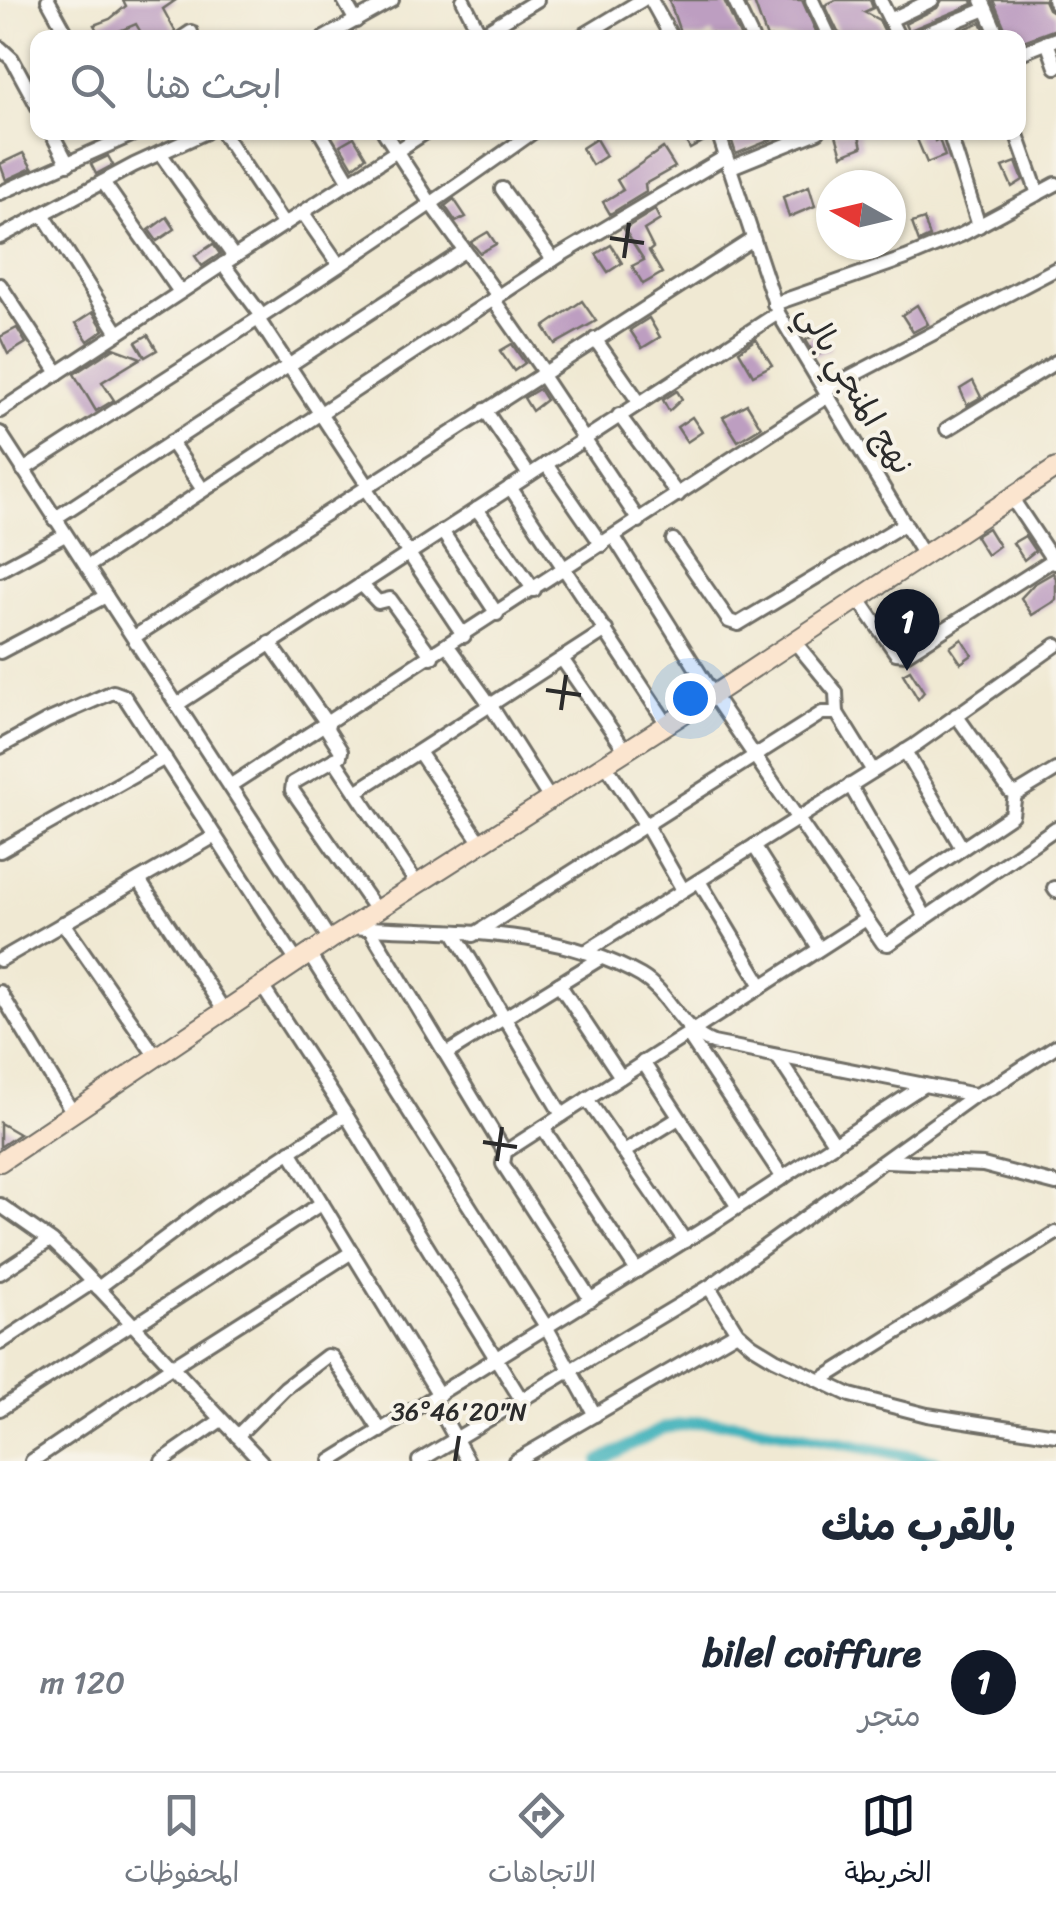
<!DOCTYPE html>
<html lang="ar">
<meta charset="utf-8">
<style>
:root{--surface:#fff;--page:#f2f2f3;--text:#1f2937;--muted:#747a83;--line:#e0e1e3;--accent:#111827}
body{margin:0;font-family:Sriracha,"Playpen Sans Arabic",sans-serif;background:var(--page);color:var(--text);direction:rtl}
.compass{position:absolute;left:816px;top:170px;width:90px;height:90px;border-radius:50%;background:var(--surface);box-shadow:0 2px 8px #0004;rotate:278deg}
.you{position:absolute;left:690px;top:698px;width:35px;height:35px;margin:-25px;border:8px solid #fff;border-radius:50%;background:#1a73e8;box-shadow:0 0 0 15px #1a73e833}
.badge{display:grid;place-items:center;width:65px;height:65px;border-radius:50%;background:var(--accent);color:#fff;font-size:32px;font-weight:700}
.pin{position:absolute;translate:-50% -82px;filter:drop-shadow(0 2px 5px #0008)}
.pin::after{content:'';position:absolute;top:52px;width:35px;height:30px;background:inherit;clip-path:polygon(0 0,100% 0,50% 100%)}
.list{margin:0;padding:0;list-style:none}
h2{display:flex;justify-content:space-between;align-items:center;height:130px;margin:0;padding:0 40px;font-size:42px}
h2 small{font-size:32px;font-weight:400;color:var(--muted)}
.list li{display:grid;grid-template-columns:65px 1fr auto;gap:30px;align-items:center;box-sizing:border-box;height:180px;padding:0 40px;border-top:2px solid var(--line)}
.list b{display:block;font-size:38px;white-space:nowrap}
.list p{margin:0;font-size:32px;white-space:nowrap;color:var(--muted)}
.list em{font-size:32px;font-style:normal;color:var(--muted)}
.icon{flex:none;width:55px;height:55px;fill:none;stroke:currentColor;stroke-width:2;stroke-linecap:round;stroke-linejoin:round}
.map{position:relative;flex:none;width:1056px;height:1461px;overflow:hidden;direction:ltr}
.search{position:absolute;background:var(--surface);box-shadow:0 2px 8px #0004;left:30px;right:30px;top:30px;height:110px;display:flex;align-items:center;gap:25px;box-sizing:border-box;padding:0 35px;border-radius:20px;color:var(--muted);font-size:38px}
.sheet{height:310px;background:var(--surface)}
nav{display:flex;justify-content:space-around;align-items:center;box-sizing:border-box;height:140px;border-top:2px solid var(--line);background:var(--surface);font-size:28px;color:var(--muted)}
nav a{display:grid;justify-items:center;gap:5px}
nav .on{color:var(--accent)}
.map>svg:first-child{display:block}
</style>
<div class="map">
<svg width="1056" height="1461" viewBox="0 0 1056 1461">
<rect width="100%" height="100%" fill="#f7f3e8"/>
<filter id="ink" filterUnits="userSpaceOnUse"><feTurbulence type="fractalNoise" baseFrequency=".01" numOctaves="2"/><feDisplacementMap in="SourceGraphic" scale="20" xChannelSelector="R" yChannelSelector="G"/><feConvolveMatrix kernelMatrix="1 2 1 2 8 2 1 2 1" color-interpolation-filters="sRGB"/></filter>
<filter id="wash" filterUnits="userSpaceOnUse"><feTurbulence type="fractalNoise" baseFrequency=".0048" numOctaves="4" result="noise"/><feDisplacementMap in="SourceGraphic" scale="40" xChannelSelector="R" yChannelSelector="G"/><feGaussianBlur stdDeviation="2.25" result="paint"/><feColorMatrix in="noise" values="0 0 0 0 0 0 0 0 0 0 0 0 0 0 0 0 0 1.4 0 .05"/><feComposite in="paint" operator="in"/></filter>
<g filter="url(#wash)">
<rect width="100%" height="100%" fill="#f0e9d3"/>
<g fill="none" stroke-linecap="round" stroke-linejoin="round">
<path stroke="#42b2bb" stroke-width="12" d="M599 1461 664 1428 697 1422 733 1423 935 1461"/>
</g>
<g id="blocks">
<g fill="#bd9ec1">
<path d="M123 0H176L163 9 175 31 172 37 144 38 136 24 117 32 121 38H101L94 25 110 19 126 6Z"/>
<path d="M669 0H724L741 38H714L712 33 703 38H682Z"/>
<path d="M745 0H802L819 38H767L754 2 747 4Z"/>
<path d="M836 0H870L873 8 864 12 879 20 888 38H847L838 32 825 5Z"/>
<path d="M942 0H972L973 4 908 31 905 24 937 8Z"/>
<path d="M993 0H1044L1048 9 1056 14V29L1018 43V38H1009Z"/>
<path d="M981 22 988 38H942Z"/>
<path d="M681 132H702L706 140 690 149Z"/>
<path d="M729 132H790L736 154Z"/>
<path d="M835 132H858L862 147 842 155Z"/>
<path d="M914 132H932L935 141 939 139 945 156 927 163Z"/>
<path d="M354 137 366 157 353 167 340 145Z"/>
<path d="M596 139 606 156 592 165 582 148Z"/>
<path d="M663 148 675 167 645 184 646 192 610 214 603 202 623 190 617 180Z"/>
<path d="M23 153 32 168 6 180 0 164Z"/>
<path d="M108 156 113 165 96 174 91 164Z"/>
<path d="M1016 162 1023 180 1012 187 1003 167Z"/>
<path d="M809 186 815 206 789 217 783 197Z"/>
<path d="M454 199 466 217 456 222 445 206Z"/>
<path d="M655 210 660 220 644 230 653 248 649 251 662 273 643 284 632 266 644 260 624 229Z"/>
<path d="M167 217 175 229 157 241 149 230Z"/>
<path d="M924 219 930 237 919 242 912 223Z"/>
<path d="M488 232 496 244 480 253 471 242Z"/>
<path d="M213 244 220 254 202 266 195 256Z"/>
<path d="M611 245 622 263 608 272 596 254Z"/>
<path d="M582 301 596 321 555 344 544 327Z"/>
<path d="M917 305 928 324 913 332 902 315Z"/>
<path d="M93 312 104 330 88 341 76 323Z"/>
<path d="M649 318 660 337 642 348 630 330Z"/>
<path d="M17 328 26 343 8 354 0 337Z"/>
<path d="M822 331 831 348 815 356 806 340Z"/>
<path d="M148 335 157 350 145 357 136 342Z"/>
<path d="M756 339 772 365 753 375 739 351Z"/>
<path d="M512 344 525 363 514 371 500 351Z"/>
<path d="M114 348 141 358 102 382 114 400 96 411 74 374Z"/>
<path d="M973 381 981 397 967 405 960 389Z"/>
<path d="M539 389 546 400 532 411 524 398Z"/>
<path d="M677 391 682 399 669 411 663 400Z"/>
<path d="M747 404 761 427 738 441 723 417Z"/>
<path d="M692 417 702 432 687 442 677 427Z"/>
<path d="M988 528 999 546 987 555 975 536Z"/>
<path d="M1025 536 1035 551 1024 560 1013 543Z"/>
<path d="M1053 573 1056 578V600L1032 615 1021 598 1034 584Z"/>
<path d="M962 639 972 655 961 663 950 647Z"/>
<path d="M910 670 924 692 918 699 903 674Z"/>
<path d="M0 1123 19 1134 0 1147Z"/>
</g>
</g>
</g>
<g filter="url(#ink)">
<use href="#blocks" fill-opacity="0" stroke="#706e66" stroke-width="2.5"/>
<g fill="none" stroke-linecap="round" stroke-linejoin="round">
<g stroke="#706e66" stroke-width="18">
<g id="street">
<path d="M48 0 69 38"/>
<path d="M344 0 356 21"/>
<path d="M463 0 482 38"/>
<path d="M651 0 672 38"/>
<path d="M734 0 752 38"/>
<path d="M812 0 830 38"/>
<path d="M880 0 899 38"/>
<path d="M982 0 999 38"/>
<path d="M1054 0 1056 4"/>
<path d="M890 20 932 0"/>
<path d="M182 38 191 32"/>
<path d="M324 38 392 0"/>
<path d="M475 38 537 0"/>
<path d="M579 38 642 0"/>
<path d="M914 38 986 9"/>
<path d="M1047 42 1056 67"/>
<path d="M0 48 12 59 38 107"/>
<path d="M1018 54 1056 39"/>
<path d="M51 132 68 164"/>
<path d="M222 132 284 225"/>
<path d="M320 132 350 182"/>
<path d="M384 132 431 204 498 296"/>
<path d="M718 132 778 313 923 554"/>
<path d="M949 132 979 226"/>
<path d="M1016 132 1038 194"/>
<path d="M160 153 234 257 426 132"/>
<path d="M729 168 818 132"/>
<path d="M103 182 180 292"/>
<path d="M502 189 553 260"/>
<path d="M0 193 138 132"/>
<path d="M303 213 339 265"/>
<path d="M43 214 118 333"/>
<path d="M0 237 134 165 206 132"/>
<path d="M223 264 262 316"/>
<path d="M0 285 58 373"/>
<path d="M493 299 544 372"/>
<path d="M774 304 906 258 961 235 1056 184"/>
<path d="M258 319 368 486"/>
<path d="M595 339 639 402"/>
<path d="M541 374 639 521"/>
<path d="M825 390 1056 269"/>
<path d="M485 410 529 475"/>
<path d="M0 411 234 257"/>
<path d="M619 415 678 495"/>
<path d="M947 429 1056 362"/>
<path d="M0 433 330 940"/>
<path d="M171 442 203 490"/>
<path d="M546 464 602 545"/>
<path d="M23 470C195 360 367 251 533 132"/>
<path d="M510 487 667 724"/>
<path d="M365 488 464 636"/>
<path d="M1011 497 1055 563"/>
<path d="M477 509 534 590"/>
<path d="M54 519 464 251"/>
<path d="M442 531 497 614"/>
<path d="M614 537 713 695 883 943 888 944 1056 828"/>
<path d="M673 540 729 621 738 624 904 524"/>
<path d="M87 567 559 256 725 157"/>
<path d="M0 570 65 535"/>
<path d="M361 584 378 602 390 599 432 657"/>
<path d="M858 598 896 653 906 654 1056 558"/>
<path d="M134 637 753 239"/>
<path d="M794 641 836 692 837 713"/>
<path d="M270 643 328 725"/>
<path d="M448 646 491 706 550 799"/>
<path d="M0 652 106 596"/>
<path d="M562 659 626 751"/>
<path d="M178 704 778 313"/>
<path d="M956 715 1010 791 1018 793 1056 770"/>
<path d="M325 726 341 751 340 756 293 783 292 790 376 910"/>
<path d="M0 747 47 721 113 692 124 696 297 962"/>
<path d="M905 751 962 848"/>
<path d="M419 752 481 843"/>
<path d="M334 759 417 884"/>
<path d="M605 764 647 827 683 890"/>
<path d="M231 785 828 396"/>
<path d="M850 785 925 916"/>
<path d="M356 792 606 630"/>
<path d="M754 846 819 948"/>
<path d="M0 851 165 758"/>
<path d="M139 880 225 1012"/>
<path d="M699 881 761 984"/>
<path d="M908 885 1012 815 1015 793"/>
<path d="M1054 888 1056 891"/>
<path d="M63 923 157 1058"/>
<path d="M349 927C447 933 554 926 641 976 671 994 679 1030 713 1043L975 1095 993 1087 1056 1046"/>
<path d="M370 929 505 1152"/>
<path d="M455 934 562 1115"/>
<path d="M473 935 822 713H837L873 771"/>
<path d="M585 952 915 745 1056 645"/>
<path d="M309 954 547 1328 595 1415"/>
<path d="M0 960 215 836"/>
<path d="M559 984 621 1077"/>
<path d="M262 986 346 1115 521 1399"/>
<path d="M0 992 73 1113"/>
<path d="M688 1035 783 1178"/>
<path d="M446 1054 601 958"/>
<path d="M777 1056 835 1144"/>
<path d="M643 1062 738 1207"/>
<path d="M975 1095 709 1287 737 1332 752 1345 775 1359 850 1395 927 1415 1056 1435"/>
<path d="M587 1099 685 1241"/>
<path d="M543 1128 637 1271"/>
<path d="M290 1151 439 1395"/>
<path d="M624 1152 679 1118"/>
<path d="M887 1161 983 1165 1056 1184"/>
<path d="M0 1205 53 1242 74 1262 261 1461"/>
<path d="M0 1273 50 1240"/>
<path d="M98 1288 209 1205 346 1115"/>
<path d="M591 1300 503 1164 505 1152 866 919"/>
<path d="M134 1326 322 1203"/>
<path d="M0 1343 93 1282"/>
<path d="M821 1380 1056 1233"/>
<path d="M433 1398 468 1461"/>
<path d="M0 1409 131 1324"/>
<path d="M237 1436 285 1388 327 1356 332 1357 381 1431"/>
<path d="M32 1461 171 1367 352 1252"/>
<path d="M162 1461 221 1420"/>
<path d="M331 1461 715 1222 924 1085"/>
<path d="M419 1461 709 1287"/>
<path d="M515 1461 737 1332"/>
</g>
</g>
<g stroke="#706e66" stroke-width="22">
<path id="secondary" d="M0 1162 330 940 713 695 1056 468"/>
</g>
<use href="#street" stroke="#fff" stroke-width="12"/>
<use href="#secondary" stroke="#fbe5cf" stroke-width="18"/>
</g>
</g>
<path fill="none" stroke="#2b2b2b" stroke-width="4" d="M610 238 644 243M624 258 629 223M546 690 581 695M561 710 566 675M483 1142 517 1147M497 1161 502 1127M455 1461 459 1436"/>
<g text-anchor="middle" stroke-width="8" stroke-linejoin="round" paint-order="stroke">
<g font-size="32" fill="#2b2b2b" stroke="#f7f3e8">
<text transform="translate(856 389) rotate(59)" y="11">نهج المنجي بالي</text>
</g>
</g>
<g font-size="25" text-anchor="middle" fill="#2b2b2b" stroke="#f7f3e8" stroke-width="8" stroke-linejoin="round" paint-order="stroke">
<text x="459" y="1420">36°46'20"N</text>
</g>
</svg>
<svg class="compass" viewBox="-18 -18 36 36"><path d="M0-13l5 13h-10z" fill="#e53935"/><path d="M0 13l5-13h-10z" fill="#747a83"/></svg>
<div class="you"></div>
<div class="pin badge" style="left:907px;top:671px">1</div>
<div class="search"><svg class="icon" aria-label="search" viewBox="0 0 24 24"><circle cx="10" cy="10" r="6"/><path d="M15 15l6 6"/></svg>ابحث هنا</div>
</div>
<section class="sheet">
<h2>بالقرب منك<small></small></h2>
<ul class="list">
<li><span class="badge">1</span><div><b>bilel coiffure</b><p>متجر</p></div><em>120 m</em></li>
</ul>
</section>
<nav>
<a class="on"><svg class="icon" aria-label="map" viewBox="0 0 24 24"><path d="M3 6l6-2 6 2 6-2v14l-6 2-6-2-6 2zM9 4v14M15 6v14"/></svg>الخريطة</a>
<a><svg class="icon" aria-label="directions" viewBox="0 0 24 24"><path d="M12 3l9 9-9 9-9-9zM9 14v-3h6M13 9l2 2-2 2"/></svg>الاتجاهات</a>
<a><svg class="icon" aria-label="saved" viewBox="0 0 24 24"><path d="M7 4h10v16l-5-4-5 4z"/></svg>المحفوظات</a>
</nav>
